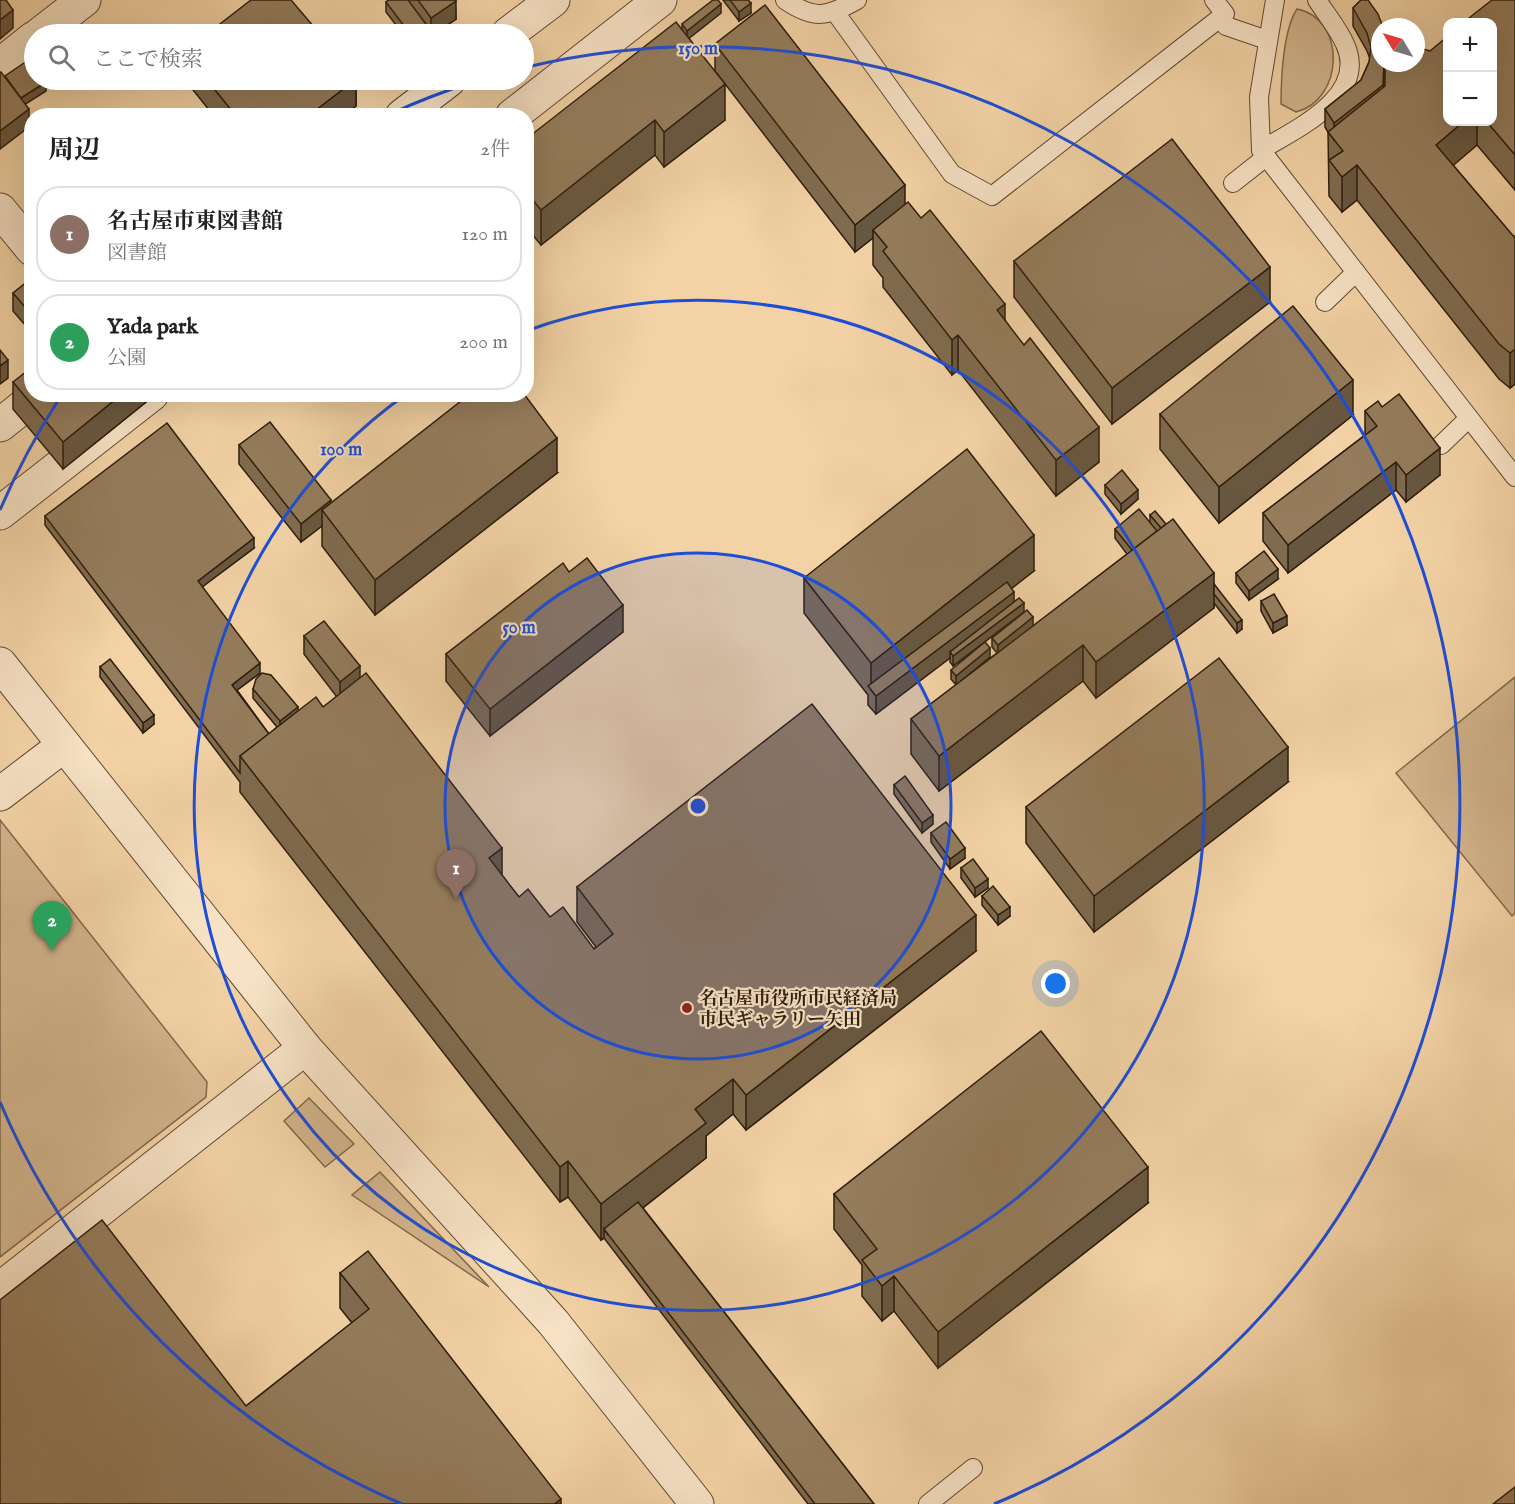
<!DOCTYPE html>
<html lang="ja">
<meta charset="utf-8">
<style>
:root{--surface:#fff;--page:#f6f6f6;--text:#222;--muted:#767676;--line:#e0e0e0;--accent:#0b8043}
body{margin:0;font-family:"IM FELL English","Noto Serif JP",serif;background:var(--page);color:var(--text)}
.controls{position:absolute;right:18px;top:18px;display:grid;overflow:hidden;border-radius:12px;box-shadow:0 6px 24px #0002}
.controls button{width:54px;height:54px;display:grid;place-items:center;padding:0;border:0;border-bottom:2px solid var(--line);background:var(--surface);color:var(--text);font:30px sans-serif}
.compass{position:absolute;left:1371px;top:18px;width:54px;height:54px;border-radius:50%;background:var(--surface);box-shadow:0 6px 24px #0002;rotate:308deg}
.you{position:absolute;left:1056px;top:984px;width:21px;height:21px;margin:-15px;border:4px solid #fff;border-radius:50%;background:#1a73e8;box-shadow:0 0 0 9px #1a73e833}
.badge{display:grid;place-items:center;width:39px;height:39px;border-radius:50%;background:var(--accent);color:#fff;font-size:20px;font-weight:700}
.pin{position:absolute;translate:-50% -50px;filter:drop-shadow(0 2px 3px #0008)}
.pin::after{content:'';position:absolute;top:32px;width:21px;height:18px;background:inherit;clip-path:polygon(0 0,100% 0,50% 100%)}
.list{margin:0;padding:0;list-style:none}
h2{display:flex;justify-content:space-between;align-items:center;height:78px;margin:0;padding:0 24px;font-size:26px}
h2 small{font-size:20px;font-weight:400;color:var(--muted)}
.list li{display:grid;grid-template-columns:39px 1fr auto;gap:18px;align-items:center;box-sizing:border-box;height:96px;margin:0 12px 12px;padding:0 12px;border:2px solid var(--line);border-radius:24px}
.list b{display:block;font-size:22px;white-space:nowrap}
.list p{margin:0;font-size:20px;white-space:nowrap;color:var(--muted)}
.list em{font-size:20px;font-style:normal;color:var(--muted)}
.icon{flex:none;width:33px;height:33px;fill:none;stroke:currentColor;stroke-width:2;stroke-linecap:round;stroke-linejoin:round}
.map{position:relative;flex:none;width:1515px;height:1504px;overflow:hidden}
.search{position:absolute;background:var(--surface);box-shadow:0 6px 24px #0002;left:24px;top:24px;width:510px;height:66px;display:flex;align-items:center;gap:15px;box-sizing:border-box;padding:0 21px;border-radius:33px;color:var(--muted);font-size:22px}
.panel{position:absolute;background:var(--surface);box-shadow:0 6px 24px #0002;left:24px;top:108px;width:510px;height:294px;border-radius:24px}
.map>svg:first-child{display:block}
</style>
<div class="map">
<svg width="1515" height="1504" viewBox="0 0 1515 1504">
<rect width="100%" height="100%" fill="#f3d3a6"/>
<filter id="stains"><feTurbulence type="fractalNoise" baseFrequency=".00333" numOctaves="4"/><feColorMatrix values="0 0 0 0 .2 0 0 0 0 .09 0 0 0 0 .02 0 0 0 .5 -.17"/></filter>
<radialGradient id="worn" r=".72"><stop offset=".6" stop-color="#630" stop-opacity="0"/><stop offset="1" stop-color="#630" stop-opacity=".3"/></radialGradient>
<g fill="#d2b48c" stroke="#80694c" stroke-width="1.5">
<path d="M1297 9C1347 19 1344 100 1296 112L1281 104C1281 79 1283 30 1297 9Z"/>
<path d="M1515 677V913L1512 916 1396 773Z"/>
<path d="M0 820 207 1082 206 1097 0 1257Z"/>
<path d="M309 1098 354 1144 325 1167 284 1121Z"/>
<path d="M380 1172 489 1287 352 1195Z"/>
</g>
<g fill="none" stroke-linecap="round" stroke-linejoin="round">
<g stroke="#5f4b32" stroke-width="20">
<g id="service">
<path d="M785 0C814 20 827 17 857 0"/>
<path d="M1275 0 1259 97 1261 150C1296 129 1369 96 1345 44 1338 28 1326 14 1317 0"/>
<path d="M835 12 952 174 992 196 1225 14 1214 0"/>
<path d="M1220 18 1226 26 1267 40"/>
<path d="M1261 150 1515 477"/>
<path d="M1233 183 1266 157"/>
<path d="M1325 302 1356 272"/>
<path d="M1441 445 1469 418"/>
<path d="M928 1504 973 1468"/>
</g>
</g>
<g stroke="#5f4b32" stroke-width="35">
<g id="minor">
<path d="M40 34 84 0"/>
<path d="M0 65 34 38"/>
<path d="M0 210 32 249"/>
<path d="M0 794 63 746"/>
<path d="M0 1289 305 1048"/>
</g>
</g>
<g stroke="#5f4b32" stroke-width="35">
<g id="tertiary">
<path d="M508 34 553 0"/>
<path d="M402 116 449 80"/>
<path d="M512 116 660 0"/>
<path d="M0 425 39 394"/>
<path d="M0 513 152 394"/>
<path d="M0 664 305 1048 553 1322 697 1504"/>
</g>
</g>
<use href="#service" stroke="#f7e2c5" stroke-width="18"/>
<use href="#minor" stroke="#f7e2c5" stroke-width="33"/>
<use href="#tertiary" stroke="#f7e2c5" stroke-width="33"/>
</g>
<g fill="#7f6b4f" stroke="#2e1e0c" stroke-width="1.5">
<path d="M389 0H455L456 19 434 34H430L429 33V34H403L386 12V2Z"/>
<path d="M723 0H748L751 13 739 21Z"/>
<path d="M1361 0 1380 63 1448 122H1492L1515 0V190L1477 145 1453 165 1514 237 1515 236V384L1510 388 1499 379 1357 200 1342 212 1329 196 1328 132 1325 127V109L1361 80 1369 62 1370 59 1367 51 1353 26V8Z"/>
<path d="M721 13 689 38 725 120 664 167 655 155 541 245 526 227V139L682 29V24Z"/>
<path d="M715 44 905 204 1005 320 1099 462 1056 496 958 370 952 375 883 287V278L873 265V238L855 252 715 71Z"/>
<path d="M185 80H356V106L343 116H214Z"/>
<path d="M1014 261 1270 302 1112 424 1014 297Z"/>
<path d="M32 278V333L13 311V293Z"/>
<path d="M13 382 156 394 63 469 13 409Z"/>
<path d="M1382 407 1440 475 1406 502 1396 490 1288 573 1263 541V513L1365 435V411Z"/>
<path d="M1160 414 1353 415 1219 523 1160 449Z"/>
<path d="M239 445 331 503 557 473 375 615 322 546V526L301 542 239 464Z"/>
<path d="M1105 485 1138 499 1121 514 1105 494Z"/>
<path d="M1150 515 1214 584 1242 629 1237 633 1214 603V608L1096 698 1083 681 939 791 911 754V719L956 685 951 679V670L990 657 969 674 997 653 992 647V638L1033 626 1127 554 1115 538V529L1150 523Z"/>
<path d="M45 516 254 548 202 587 260 673 237 690 269 734 277 727 253 698V689L298 711 323 707 337 697 304 654V636L360 679 502 876 519 897 550 917 594 949 596 947 577 922V887L976 951 746 1130 733 1114 706 1136V1158L643 1208 874 1504H808L604 1238 601 1240 568 1197 560 1202 240 792V782L45 525Z"/>
<path d="M1034 571 1011 588 1014 602 1024 612 953 666 950 662V658L876 714 868 705V695L804 613V578Z"/>
<path d="M569 572 623 632 490 736 446 681V654Z"/>
<path d="M1236 573 1278 579 1249 600 1236 583Z"/>
<path d="M1261 601 1287 625 1273 633 1261 611Z"/>
<path d="M100 667 154 724 143 733 100 677Z"/>
<path d="M1288 782 1094 932 1026 843V807Z"/>
<path d="M894 785 933 824 922 833 894 794Z"/>
<path d="M931 833 965 858 950 869 931 842Z"/>
<path d="M961 868 988 888 975 897 961 878Z"/>
<path d="M982 896 1010 916 998 925 982 905Z"/>
<path d="M834 1194 1148 1203 938 1368 894 1311 882 1321 862 1296V1265L834 1229Z"/>
<path d="M340 1273 561 1504 246 1406 352 1323 340 1308Z"/>
</g>
<g fill="#685740" stroke="#2e1e0c" stroke-width="1.5">
<path d="M456 1V19L434 34H431V18Z"/>
<path d="M751 3V13L739 21V12Z"/>
<path d="M721 4V13L687 40V31Z"/>
<path d="M13 10V28L0 39V20Z"/>
<path d="M429 28V34H419Z"/>
<path d="M1384 68 1383 103 1334 140V123Z"/>
<path d="M355 80H356V106L343 116H308Z"/>
<path d="M46 82V91L21 107V98Z"/>
<path d="M725 84V120L664 167V132Z"/>
<path d="M29 109V127L0 149V131Z"/>
<path d="M655 120V155L541 245V210Z"/>
<path d="M1463 122H1477V145L1436 180V145Z"/>
<path d="M1357 165V200L1342 212V177Z"/>
<path d="M905 185V213L873 230V238L855 252V225Z"/>
<path d="M1270 267V302L1112 424V388Z"/>
<path d="M1005 304V339L997 310Z"/>
<path d="M958 335V370L952 375V340Z"/>
<path d="M1515 349V384L1510 388V353Z"/>
<path d="M8 360V378L0 384V366Z"/>
<path d="M1353 380V415L1219 523V487Z"/>
<path d="M122 394H156L63 469V442Z"/>
<path d="M1099 427V462L1056 496V460Z"/>
<path d="M557 438V473L375 615V580Z"/>
<path d="M1440 448V475L1406 502V475Z"/>
<path d="M1396 462V490L1288 573V545Z"/>
<path d="M1138 490V499L1121 514V504Z"/>
<path d="M331 500V518L322 510V526L301 542V524Z"/>
<path d="M1034 535V571L875 695 871 690V663Z"/>
<path d="M254 538V548L198 590V581Z"/>
<path d="M1278 569V579L1249 600V591Z"/>
<path d="M1214 573V608L1096 698V662Z"/>
<path d="M1014 592V610L950 652V658L876 714V696Z"/>
<path d="M1024 603V612L953 666V656Z"/>
<path d="M623 605V632L490 736V709Z"/>
<path d="M1287 616V625L1273 633V623Z"/>
<path d="M1033 617V627L998 654V645Z"/>
<path d="M1242 620V629L1237 633V623Z"/>
<path d="M1083 645V681L939 791V756Z"/>
<path d="M990 648V657L956 685V676Z"/>
<path d="M260 663V673L232 694V685Z"/>
<path d="M360 666V684L340 701V682Z"/>
<path d="M298 707V716L280 730V721Z"/>
<path d="M154 715V724L143 733V723Z"/>
<path d="M1288 747V782L1094 932V896Z"/>
<path d="M933 815V824L922 833V823Z"/>
<path d="M502 848V883L489 858Z"/>
<path d="M965 848V858L950 869V859Z"/>
<path d="M988 879V888L975 897V888Z"/>
<path d="M1010 907V916L998 925V915Z"/>
<path d="M976 915V951L746 1130V1095Z"/>
<path d="M733 1079V1114L706 1136V1158L608 1235 604 1229V1238L601 1240V1204L695 1109Z"/>
<path d="M568 1161V1197L560 1202V1167Z"/>
<path d="M1148 1167V1203L938 1368V1332Z"/>
<path d="M894 1276V1311L882 1321V1286Z"/>
<path d="M561 1499V1504H554Z"/>
</g>
<g fill="#947c5c" stroke="#2e1e0c" stroke-width="1.5">
<path d="M0 0H6L13 10 0 20Z"/>
<path d="M251 0H291L320 34H207Z"/>
<path d="M389 0H408L429 28 419 34H410L386 2Z"/>
<path d="M418 0H455L456 1 431 18Z"/>
<path d="M713 0H718L721 4 687 31 682 24Z"/>
<path d="M730 0H748L751 3 739 12Z"/>
<path d="M1361 0H1368L1378 14 1383 27H1380V63H1384L1383 85 1334 123 1325 109 1361 80 1369 62 1371 47 1367 33 1353 8Z"/>
<path d="M1492 0H1515V155L1487 122H1492V22H1464Z"/>
<path d="M765 5 905 185 855 225 715 44Z"/>
<path d="M676 22 725 84 664 132 655 120 541 210 526 192V139Z"/>
<path d="M1448 36V122H1463L1436 145 1514 237 1515 236V349L1510 353 1499 344 1357 165 1342 177 1329 160 1343 151 1328 132 1385 86V63H1416V47L1430 51Z"/>
<path d="M30 59 34 65V80H44L46 82 21 98 5 76Z"/>
<path d="M0 72H1L29 109 0 131Z"/>
<path d="M207 80H355L308 116H236Z"/>
<path d="M1172 139 1270 267 1112 388 1014 261Z"/>
<path d="M908 202 921 218 930 210 1005 304 997 310 1024 345 1030 338 1099 427 1056 460 958 335 952 340 883 251 887 247 873 230Z"/>
<path d="M32 278V315L13 293Z"/>
<path d="M1293 306 1353 380 1219 487 1160 414Z"/>
<path d="M0 350 8 360 0 366Z"/>
<path d="M32 367V394H122L63 442 13 382Z"/>
<path d="M470 394H524L557 438 375 580 322 510Z"/>
<path d="M1399 394 1440 448 1406 475 1396 462 1288 545 1263 513 1377 426 1365 411 1378 401 1382 407Z"/>
<path d="M270 422 331 500 301 524 239 445Z"/>
<path d="M167 423 254 538 198 581 260 663 232 685 269 734 240 756V773L45 516Z"/>
<path d="M967 449 1034 535 871 663 804 578Z"/>
<path d="M1122 470 1138 490 1121 504 1105 485Z"/>
<path d="M1139 509 1157 531 1132 550 1115 529Z"/>
<path d="M1155 511 1166 524 1161 528 1150 515Z"/>
<path d="M1173 519 1214 573 1096 662 1083 645 939 756 911 719Z"/>
<path d="M1264 551 1278 569 1249 591 1236 573Z"/>
<path d="M587 558 623 605 490 709 446 654 563 563 569 572Z"/>
<path d="M1007 582 1014 592 876 696 868 686Z"/>
<path d="M1214 584 1242 620 1237 623 1214 594Z"/>
<path d="M1274 594 1287 616 1273 623 1261 601Z"/>
<path d="M1019 598 1024 603 953 656 950 652Z"/>
<path d="M1027 610 1033 617 998 645 992 638Z"/>
<path d="M324 621 360 666 340 682 304 636Z"/>
<path d="M985 642 990 648 956 676 951 670Z"/>
<path d="M1219 658 1288 747 1094 896 1026 807Z"/>
<path d="M110 659 154 715 143 723 100 667Z"/>
<path d="M262 673 271 675 298 707 280 721 253 689 256 679Z"/>
<path d="M366 673 502 848 489 858 519 897 528 889 550 917 563 907 594 949 613 934 577 887 812 704 976 915 746 1095 733 1079 695 1109 706 1123 601 1204 568 1161 560 1167 240 756 316 697 323 707Z"/>
<path d="M905 776 933 815 922 823 894 785Z"/>
<path d="M946 822 965 848 950 859 931 833Z"/>
<path d="M973 859 988 879 975 888 961 868Z"/>
<path d="M993 886 1010 907 998 915 982 896Z"/>
<path d="M1041 1031 1148 1167 938 1332 894 1276 882 1286 862 1260 877 1249 834 1194Z"/>
<path d="M638 1202 874 1504H815L604 1229Z"/>
<path d="M102 1220 246 1406 369 1309 340 1273 368 1251 561 1499 554 1504H0V1300Z"/>
<path d="M1515 1487V1504H1493Z"/>
</g>
<circle cx="698" cy="806" r="253" fill="#1d4ed8" fill-opacity=".12"/>
<g fill="none" stroke="#1d4ed8" stroke-width="3">
<circle cx="698" cy="806" r="253"/>
<path d="M529 330A505 505 0 1 1 405 395"/>
<path d="M402 1504A758 758 0 0 1 0 1102M0 510A758 758 0 0 1 59 399M390 114A758 758 0 0 1 476 81M527 67A758 758 0 0 1 994 1504"/>
</g>
<circle fill="#8f2418" stroke="#f7e2c5" stroke-width="2" cx="687" cy="1008" r="6"/>
<g text-anchor="middle" stroke-width="4.5" stroke-linejoin="round" paint-order="stroke">
<g font-size="18" font-weight="bold" fill="#2e1e0c" stroke="#f7e2c5" text-anchor="start">
<text x="699" y="1004">名古屋市役所市民経済局<tspan x="699" dy="21">市民ギャラリー矢田</tspan></text>
</g>
</g>
<circle cx="698" cy="806" r="9" fill="#1d4ed8" stroke="#f7e2c5" stroke-width="3"/>
<g font-size="18" text-anchor="middle" font-weight="bold" fill="#1d4ed8" stroke="#f7e2c5" stroke-width="4.5" stroke-linejoin="round" paint-order="stroke">
<text x="698" y="54">150 m</text>
<text x="341" y="455">100 m</text>
<text x="519" y="633">50 m</text>
</g>
<rect width="100%" height="100%" filter="url(#stains)"/>
<rect width="100%" height="100%" fill="url(#worn)"/>
</svg>
<div class="controls">
<button>+</button>
<button>−</button>
</div>
<svg class="compass" viewBox="-18 -18 36 36"><path d="M0-13l5 13h-10z" fill="#e53935"/><path d="M0 13l5-13h-10z" fill="#767676"/></svg>
<div class="you"></div>
<div class="pin badge" style="left:456px;top:899px;background:#8d6e63">1</div>
<div class="pin badge" style="left:52px;top:951px;background:#2e9e5b">2</div>
<div class="search"><svg class="icon" aria-label="search" viewBox="0 0 24 24"><circle cx="10" cy="10" r="6"/><path d="M15 15l6 6"/></svg>ここで検索</div>
<section class="panel">
<h2>周辺<small>2件</small></h2>
<ul class="list">
<li><span class="badge" style="background:#8d6e63">1</span><div><b>名古屋市東図書館</b><p>図書館</p></div><em>120 m</em></li>
<li><span class="badge" style="background:#2e9e5b">2</span><div><b>Yada park</b><p>公園</p></div><em>200 m</em></li>
</ul>
</section>
</div>
